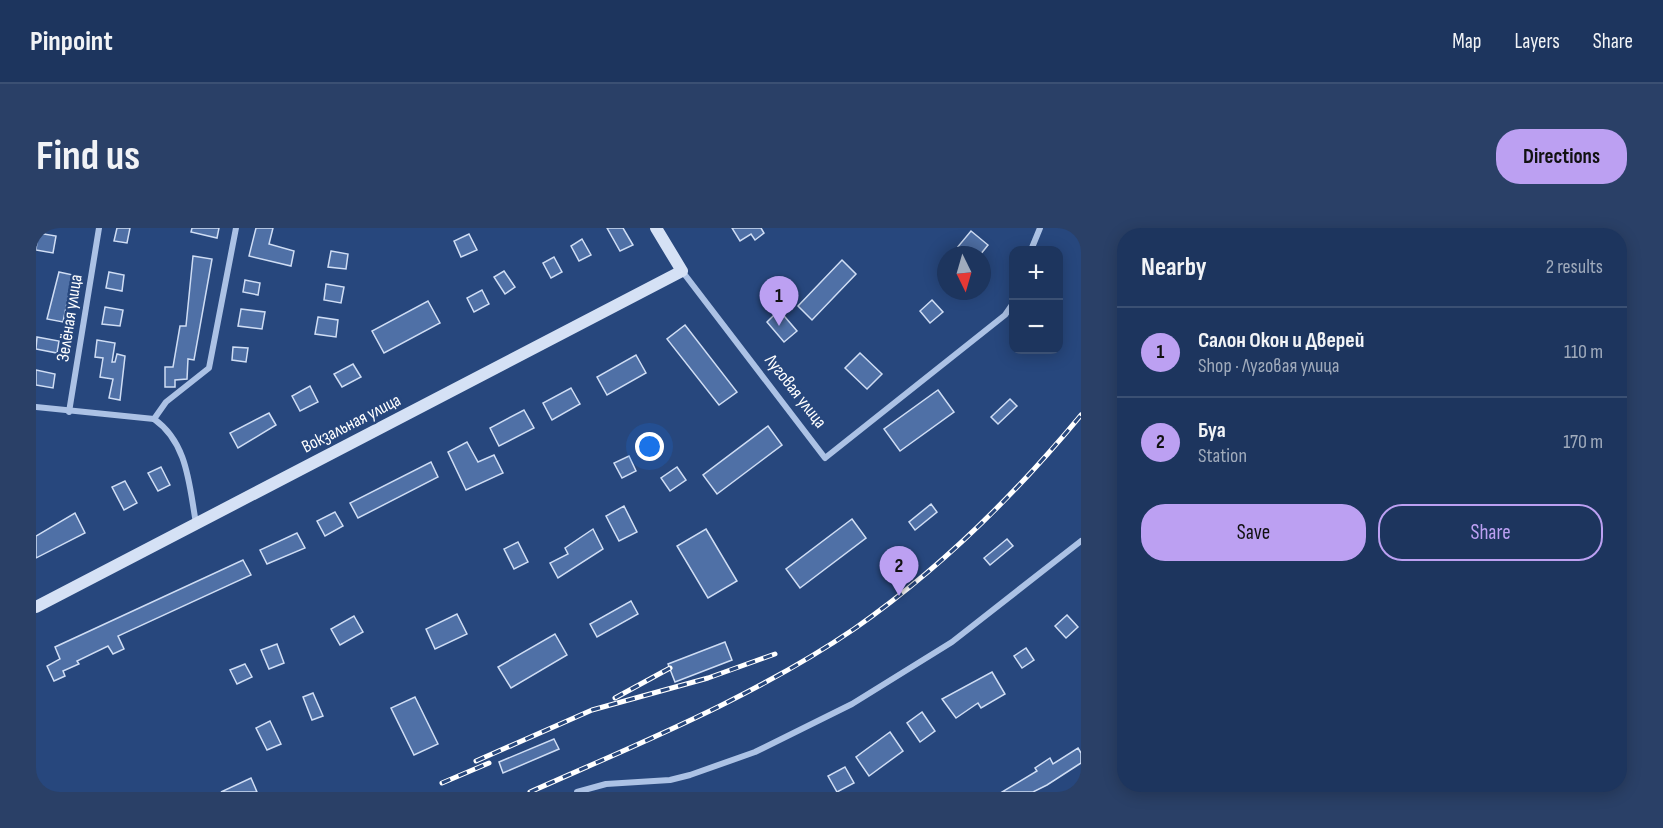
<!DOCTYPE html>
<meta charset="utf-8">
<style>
:root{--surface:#1d355e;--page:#2a4067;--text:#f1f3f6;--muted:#a0abbc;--line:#3b5073;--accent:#bca0f2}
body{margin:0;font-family:"Sofia Sans Condensed",sans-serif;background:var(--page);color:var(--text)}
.controls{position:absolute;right:18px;top:18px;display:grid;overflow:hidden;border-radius:12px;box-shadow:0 3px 15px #0003}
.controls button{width:54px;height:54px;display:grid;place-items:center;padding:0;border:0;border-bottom:2px solid var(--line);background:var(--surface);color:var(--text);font:30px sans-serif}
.compass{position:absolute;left:901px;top:18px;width:54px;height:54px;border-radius:50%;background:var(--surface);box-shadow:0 3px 15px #0003;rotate:175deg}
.you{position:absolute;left:614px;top:219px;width:21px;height:21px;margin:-15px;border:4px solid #fff;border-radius:50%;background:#1a73e8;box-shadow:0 0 0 9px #1a73e833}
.badge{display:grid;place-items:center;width:39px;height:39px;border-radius:50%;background:var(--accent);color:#111;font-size:20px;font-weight:700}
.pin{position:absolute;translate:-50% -50px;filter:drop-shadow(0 2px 3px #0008)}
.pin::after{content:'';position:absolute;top:32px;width:21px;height:18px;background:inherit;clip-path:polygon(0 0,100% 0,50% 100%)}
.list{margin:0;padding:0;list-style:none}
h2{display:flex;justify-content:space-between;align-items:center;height:78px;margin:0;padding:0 24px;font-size:26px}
h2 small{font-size:20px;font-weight:400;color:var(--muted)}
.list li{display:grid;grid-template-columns:39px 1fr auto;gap:18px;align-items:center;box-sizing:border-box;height:90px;padding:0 24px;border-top:2px solid var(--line)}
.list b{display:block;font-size:22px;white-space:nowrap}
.list p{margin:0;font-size:20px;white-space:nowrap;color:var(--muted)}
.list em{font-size:20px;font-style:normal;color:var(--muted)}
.actions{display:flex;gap:12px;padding:18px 24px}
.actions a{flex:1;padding:14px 0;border:2px solid var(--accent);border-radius:24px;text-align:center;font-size:21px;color:var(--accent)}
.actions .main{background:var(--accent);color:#111}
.map{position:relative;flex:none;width:1045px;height:564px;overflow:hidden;border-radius:24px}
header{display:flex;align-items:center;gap:36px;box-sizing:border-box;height:84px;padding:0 30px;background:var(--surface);border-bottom:2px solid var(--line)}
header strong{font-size:28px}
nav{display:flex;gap:33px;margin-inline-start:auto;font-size:21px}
.intro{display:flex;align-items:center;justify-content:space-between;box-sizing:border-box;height:144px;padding:0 36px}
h1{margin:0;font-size:42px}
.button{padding:15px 27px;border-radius:24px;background:var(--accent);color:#111;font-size:21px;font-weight:700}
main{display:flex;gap:36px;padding:0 36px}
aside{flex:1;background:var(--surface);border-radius:24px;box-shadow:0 3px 15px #0003}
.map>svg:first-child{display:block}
</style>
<header>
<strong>Pinpoint</strong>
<nav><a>Map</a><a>Layers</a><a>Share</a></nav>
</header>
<div class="intro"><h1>Find us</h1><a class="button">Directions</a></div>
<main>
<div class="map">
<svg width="1045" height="564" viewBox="0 0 1045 564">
<rect width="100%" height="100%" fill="#27477d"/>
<g fill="#4f70a6" stroke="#cfddf4" stroke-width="1.5">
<path d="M81 0H94L91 15 78 13Z"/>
<path d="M156 0H183L181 10 155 4Z"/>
<path d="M220 0H237L233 16 258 23 255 38 213 28Z"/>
<path d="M571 0H587L597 17 584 23Z"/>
<path d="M696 0H725L728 5 719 12 715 6 704 13Z"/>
<path d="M935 3 952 17 944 27H928L920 21Z"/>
<path d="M2 5 20 8 17 25 0 22Z"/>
<path d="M433 6 441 22 425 29 418 13Z"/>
<path d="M546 11 555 27 543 33 535 18Z"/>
<path d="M295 23 312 26 310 41 292 39Z"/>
<path d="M157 28 176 31 158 132 152 131 151 151 139 152V159H129V139H137L144 98H150Z"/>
<path d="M518 29 526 44 515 50 507 35Z"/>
<path d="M806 32 820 46 776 92 762 78Z"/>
<path d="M468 43 479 59 469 66 458 49Z"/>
<path d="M23 44 37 47 27 94 11 91Z"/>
<path d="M73 44 88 47 86 63 70 60Z"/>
<path d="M209 52 224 55 222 67 207 64Z"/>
<path d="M290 56 308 59 305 75 288 72Z"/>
<path d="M446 62 453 76 438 84 431 70Z"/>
<path d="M896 72 907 84 894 95 884 83Z"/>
<path d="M392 73 404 95 348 125 336 103Z"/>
<path d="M69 79 87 82 84 98 66 96Z"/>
<path d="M205 81 229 84 226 101 202 98Z"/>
<path d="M743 82 761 103 748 114 731 94Z"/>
<path d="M282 89 302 92 300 109 279 106Z"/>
<path d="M649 97 701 164 683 177 631 111Z"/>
<path d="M1 109 23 113 21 125 0 121Z"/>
<path d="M61 112 79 115 76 134H79L81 126 89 128 84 172 73 170 77 151 64 149 67 130 59 129Z"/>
<path d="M197 119 212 120 210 134 196 132Z"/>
<path d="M824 125 846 146 831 161 809 140Z"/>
<path d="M600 127 610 145 571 167 561 149Z"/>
<path d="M317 136 325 149 306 159 298 146Z"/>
<path d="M0 142 19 146 17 160 0 157Z"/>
<path d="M274 158 282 174 264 183 256 168Z"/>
<path d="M535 160 544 176 516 192 507 175Z"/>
<path d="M902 162 918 184 864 223 848 201Z"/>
<path d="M974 171 981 178 962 196 955 189Z"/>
<path d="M488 182 498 200 463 218 454 200Z"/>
<path d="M233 185 240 197 202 220 194 205Z"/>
<path d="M732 198 746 217 681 266 667 247Z"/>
<path d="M431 214 442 234 458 227 467 245 430 262 412 224Z"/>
<path d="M593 228 600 243 586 250 578 235Z"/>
<path d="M395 234 402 249 322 290 314 275Z"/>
<path d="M125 239 134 257 122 263 112 245Z"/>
<path d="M641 239 650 252 634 263 625 250Z"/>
<path d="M89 253 101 275 88 282 76 259Z"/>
<path d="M895 276 901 284 879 302 873 294Z"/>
<path d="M588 278 601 304 583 313 570 288Z"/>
<path d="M299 284 307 298 289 308 281 293Z"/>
<path d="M39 285 49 305 0 330V308Z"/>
<path d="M816 291 830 310 764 360 750 341Z"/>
<path d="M557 301 567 321 522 350 514 335 532 326 529 320Z"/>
<path d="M670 301 701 353 672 370 641 318Z"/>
<path d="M261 305 269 320 231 336 224 322Z"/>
<path d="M971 311 977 318 954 337 948 330Z"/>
<path d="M482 314 492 334 478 341 468 321Z"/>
<path d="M207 332 215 347 82 408 88 421 77 426 72 418 41 433 43 436 27 443 29 448 18 453 11 438 24 431 19 419Z"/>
<path d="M595 373 602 386 561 409 554 396Z"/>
<path d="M421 386 431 406 399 421 390 401Z"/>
<path d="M1031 387 1042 399 1030 410 1019 398Z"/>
<path d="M318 388 327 404 304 417 295 401Z"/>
<path d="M519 406 531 427 475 460 462 439Z"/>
<path d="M689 414 696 432 639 454 632 436Z"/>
<path d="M241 416 248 435 233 441 225 422Z"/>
<path d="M990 420 998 432 986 440 978 428Z"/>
<path d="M209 436 216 449 201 456 194 442Z"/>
<path d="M956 444 969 466 945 480 942 475 920 490 906 471Z"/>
<path d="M277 465 287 488 276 492 267 469Z"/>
<path d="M379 469 402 516 378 527 355 480Z"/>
<path d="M886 484 899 503 884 514 871 495Z"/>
<path d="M234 493 245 516 231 522 220 500Z"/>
<path d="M854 504 867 523 833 548 820 529Z"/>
<path d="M518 511 523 521 467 545 463 534Z"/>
<path d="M1042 520 1045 525V535L1011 557 997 564H966L1001 543 999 540 1014 530 1017 536Z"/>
<path d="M809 539 818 555 801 564 792 548Z"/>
<path d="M215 550 221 564H185Z"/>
</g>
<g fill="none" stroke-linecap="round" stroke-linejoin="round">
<g stroke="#acc2e5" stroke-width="6">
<path d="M995 22 1004 0"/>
<path d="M646 43 789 230 969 87 978 74"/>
<path d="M0 179 118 191"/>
<path d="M33 184 63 0"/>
<path d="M118 191 130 174 173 140 200 0"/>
<path d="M118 191C152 215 153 257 160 295"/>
<path d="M541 564 570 556 634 552 654 547 719 524 816 476 916 414 1045 313"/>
<path d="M1039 564 1045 560"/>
</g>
<path stroke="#d5e1f5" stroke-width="12" d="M0 379 646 43 620 0"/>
<g stroke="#fff" stroke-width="5">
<g id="rail">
<path d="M579 470 634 440"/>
<path d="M440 533 556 482 672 450 739 426"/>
<path d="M406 555 453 535"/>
<path d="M494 564C604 515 718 469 818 401 904 341 978 268 1045 187"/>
</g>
</g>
<use href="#rail" stroke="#27477d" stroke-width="3" stroke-dasharray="9" stroke-linecap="butt"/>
</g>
<g text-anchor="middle" stroke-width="5" stroke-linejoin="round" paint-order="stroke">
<g font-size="18" fill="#fff" stroke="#27477d">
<text transform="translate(33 90) rotate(-81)" y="6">Зелёная улица</text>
<text transform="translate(760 163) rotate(52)" y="6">Луговая улица</text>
<text transform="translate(315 195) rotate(-27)" y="6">Вокзальная улица</text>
</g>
</g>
</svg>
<div class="controls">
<button>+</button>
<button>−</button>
</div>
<svg class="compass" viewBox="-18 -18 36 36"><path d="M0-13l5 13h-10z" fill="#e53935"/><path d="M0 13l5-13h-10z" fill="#a0abbc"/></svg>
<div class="you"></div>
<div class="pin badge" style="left:743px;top:98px">1</div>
<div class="pin badge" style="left:863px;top:368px">2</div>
</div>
<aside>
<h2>Nearby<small>2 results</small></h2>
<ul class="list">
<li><span class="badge">1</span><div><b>Салон Окон и Дверей</b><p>Shop · Луговая улица</p></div><em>110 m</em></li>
<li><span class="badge">2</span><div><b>Буа</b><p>Station</p></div><em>170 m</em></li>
</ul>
<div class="actions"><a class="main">Save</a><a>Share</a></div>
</aside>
</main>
